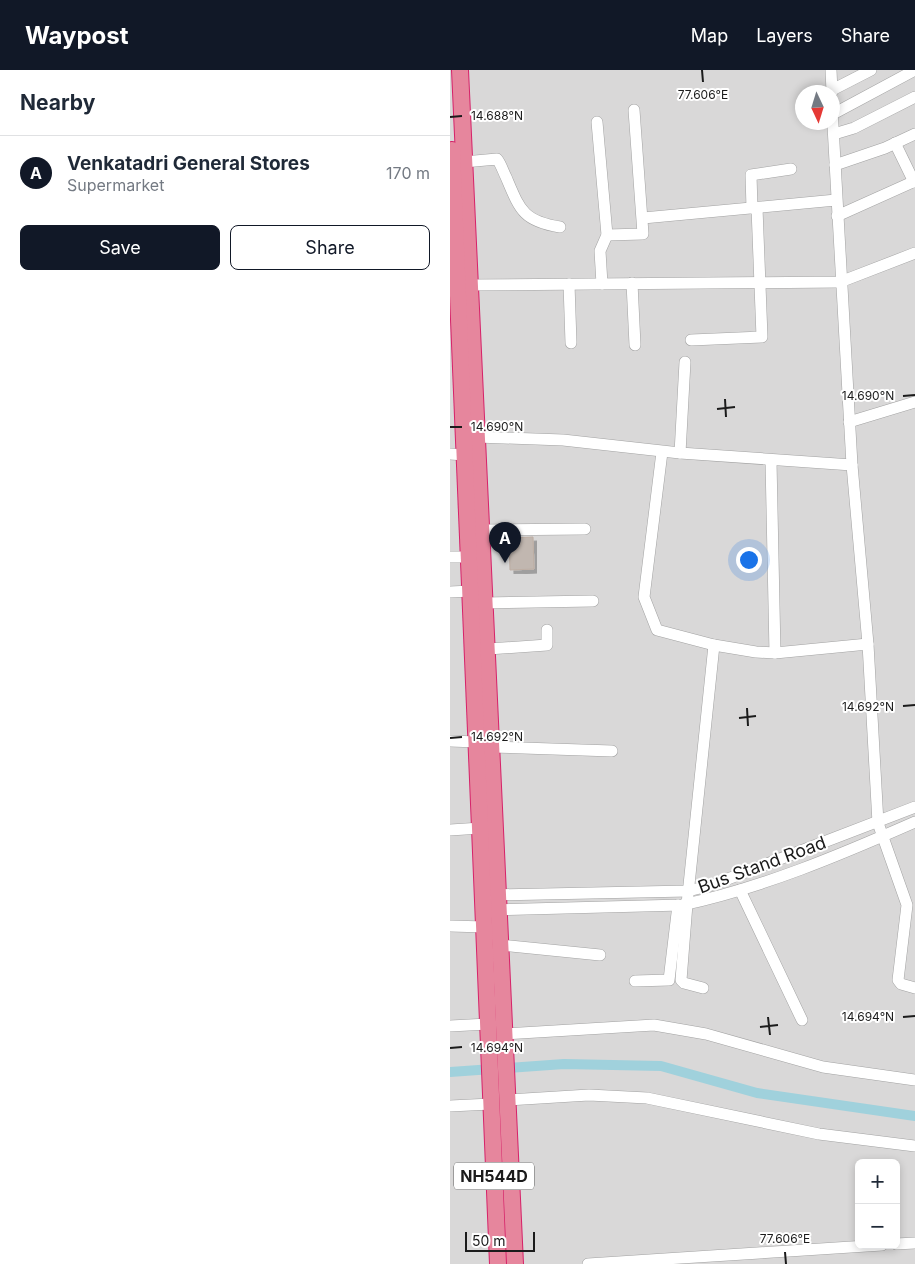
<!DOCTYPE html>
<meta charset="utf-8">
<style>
:root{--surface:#fff;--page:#f2f2f3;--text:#1f2937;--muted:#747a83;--line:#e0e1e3;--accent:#111827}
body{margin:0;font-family:Inter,sans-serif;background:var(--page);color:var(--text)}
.controls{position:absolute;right:15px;bottom:15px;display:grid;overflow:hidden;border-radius:8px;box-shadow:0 2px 8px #0003}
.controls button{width:45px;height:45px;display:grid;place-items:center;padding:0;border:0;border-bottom:1px solid var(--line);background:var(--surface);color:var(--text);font:25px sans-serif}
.compass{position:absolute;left:345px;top:15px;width:45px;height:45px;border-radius:50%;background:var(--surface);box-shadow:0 2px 8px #0003;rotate:176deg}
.scale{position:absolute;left:15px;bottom:12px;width:70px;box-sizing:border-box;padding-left:5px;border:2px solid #1b1b1b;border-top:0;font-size:14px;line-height:18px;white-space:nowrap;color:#1b1b1b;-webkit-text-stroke:4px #fff;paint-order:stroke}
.you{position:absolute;left:298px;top:489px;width:18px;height:18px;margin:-12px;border:4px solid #fff;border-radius:50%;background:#1a73e8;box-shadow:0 0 0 8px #1a73e833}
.badge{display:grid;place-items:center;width:32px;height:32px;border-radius:50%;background:var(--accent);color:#fff;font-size:16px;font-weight:700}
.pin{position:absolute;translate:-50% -41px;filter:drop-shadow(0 1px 2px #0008)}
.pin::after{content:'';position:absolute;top:26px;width:18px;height:15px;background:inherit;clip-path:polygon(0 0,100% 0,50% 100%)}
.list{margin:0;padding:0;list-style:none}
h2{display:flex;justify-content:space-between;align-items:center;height:65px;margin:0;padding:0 20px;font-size:21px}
h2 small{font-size:16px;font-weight:400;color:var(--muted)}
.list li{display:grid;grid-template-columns:32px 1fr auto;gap:15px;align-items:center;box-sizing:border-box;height:75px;padding:0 20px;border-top:1px solid var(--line)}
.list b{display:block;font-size:19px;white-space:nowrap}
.list p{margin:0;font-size:16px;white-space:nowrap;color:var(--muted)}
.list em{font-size:16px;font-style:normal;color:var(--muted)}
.actions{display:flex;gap:10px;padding:15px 20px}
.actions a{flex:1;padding:11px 0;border:1px solid var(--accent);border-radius:8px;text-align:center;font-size:18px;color:var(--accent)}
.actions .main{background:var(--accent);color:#fff}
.map{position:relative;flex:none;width:465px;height:1194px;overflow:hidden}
header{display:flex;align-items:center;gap:30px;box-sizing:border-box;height:70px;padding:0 25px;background:var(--accent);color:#fff}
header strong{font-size:24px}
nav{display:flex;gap:28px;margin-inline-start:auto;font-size:18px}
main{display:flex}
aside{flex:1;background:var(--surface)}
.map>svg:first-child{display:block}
</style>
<header>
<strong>Waypost</strong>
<nav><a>Map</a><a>Layers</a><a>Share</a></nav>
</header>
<main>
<aside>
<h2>Nearby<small></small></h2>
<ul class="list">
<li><span class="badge">A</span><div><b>Venkatadri General Stores</b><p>Supermarket</p></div><em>170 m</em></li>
</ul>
<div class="actions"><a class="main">Save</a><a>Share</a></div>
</aside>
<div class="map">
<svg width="465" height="1194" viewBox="0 0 465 1194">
<defs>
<filter id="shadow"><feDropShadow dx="4" dy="4" stdDeviation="0" flood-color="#0004"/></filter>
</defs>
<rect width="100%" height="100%" fill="#ede8e0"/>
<path fill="#d9d8d8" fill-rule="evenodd" d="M0 0H465V1194H0ZM352 22H382V52H352ZM409 1093H446V1175H409Z"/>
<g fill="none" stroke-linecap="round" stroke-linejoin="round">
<path stroke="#a0d1dc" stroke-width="10" d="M0 1002 114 994 211 996 307 1023 465 1046"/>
</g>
<path fill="#c1b7b0" stroke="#beaea3" filter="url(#shadow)" d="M83 467 84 499 60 500 59 468Z"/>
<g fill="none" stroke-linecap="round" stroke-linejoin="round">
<g stroke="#a2a2a2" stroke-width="12">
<g id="minor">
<path d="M381 0 382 22"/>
<path d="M382 20 421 0"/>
<path d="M382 38 402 395 418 574"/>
<path d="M383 44 465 0"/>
<path d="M147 52 157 165 150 181 152 214"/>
<path d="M384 64 404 58 465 27"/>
<path d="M445 73 464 112"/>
<path d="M14 92 47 89C51 94 53 101 56 107 70 140 73 151 110 157"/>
<path d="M385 95 435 78 465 64"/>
<path d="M302 138 301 105 341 99"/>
<path d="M387 146 465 111"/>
<path d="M193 148 386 130"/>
<path d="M157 165 193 164 184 40"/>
<path d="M182 213 185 275"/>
<path d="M119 214 121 273"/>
<path d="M19 215 390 212 465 183"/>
<path d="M241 270 312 267 307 138"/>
<path d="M399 352 465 332"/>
<path d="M27 367 113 370 230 383 402 395"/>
<path d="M212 382 194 527 207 560 264 575"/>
<path d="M230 383 235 292"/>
<path d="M0 384 15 385"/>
<path d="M321 391 325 583"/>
<path d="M30 460 135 459"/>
<path d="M0 487H19"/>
<path d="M0 522 21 521"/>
<path d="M35 533 143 531"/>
<path d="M38 579 97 575V560"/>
<path d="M0 671 27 672"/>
<path d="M42 677 162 681"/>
<path d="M0 760 31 758"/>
<path d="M290 820 352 950"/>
<path d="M40 825 238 821 262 815 465 737"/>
<path d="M41 840 232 835C312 818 390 785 465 752"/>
<path d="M0 856 35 857"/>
<path d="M51 875 150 885"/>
<path d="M185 911 219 910 228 835"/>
<path d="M253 918 234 913 231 910 237 834 264 575 306 582 325 583 418 574 428 753 457 835 448 910 451 914 465 918"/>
<path d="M0 956 38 954"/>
<path d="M55 964 204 955 256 964 373 997 465 1010"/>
<path d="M57 1030 139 1025 197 1028 369 1064 465 1076"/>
<path d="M0 1036 41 1034"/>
<path d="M446 1174 465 1173"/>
<path d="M138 1194 432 1175"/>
</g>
</g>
<g stroke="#d62269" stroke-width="18">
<g id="highway">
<path d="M10 0 65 1194"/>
<path d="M2 80 48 1194"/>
</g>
</g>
<use href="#minor" stroke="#fff" stroke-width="11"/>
<use href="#highway" stroke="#e6869d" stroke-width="16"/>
</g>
<path fill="none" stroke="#1b1b1b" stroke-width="2" d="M252 0 253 12M0 47 12 46M453 326 465 325M275 329 276 347M267 339 285 337M0 357H12M453 636 465 635M297 638 298 656M289 648 306 646M0 668 12 667M318 947 320 965M453 947 465 946M310 957 328 955M0 978 12 977M335 1182 336 1194"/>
<g text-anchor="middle" stroke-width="4" stroke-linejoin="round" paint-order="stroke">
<rect fill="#fff" stroke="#5f5f5f" stroke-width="1" x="4" y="1092.5" width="80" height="27" rx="4"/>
<g font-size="16" font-weight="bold" fill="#1b1b1b">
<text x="44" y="1112">NH544D</text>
</g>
<g font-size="18" fill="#1b1b1b" stroke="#fff">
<text transform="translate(312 795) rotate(-20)" y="6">Bus Stand Road</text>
</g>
</g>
<g font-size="12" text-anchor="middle" fill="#1b1b1b" stroke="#fff" stroke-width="4" stroke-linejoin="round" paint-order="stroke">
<text x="253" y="29">77.606°E</text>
<text x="47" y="50">14.688°N</text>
<text x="418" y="330">14.690°N</text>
<text x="47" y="361">14.690°N</text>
<text x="418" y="641">14.692°N</text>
<text x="47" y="671">14.692°N</text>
<text x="418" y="951">14.694°N</text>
<text x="47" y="982">14.694°N</text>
<text x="335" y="1173">77.606°E</text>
</g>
</svg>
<div class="controls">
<button>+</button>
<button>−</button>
</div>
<svg class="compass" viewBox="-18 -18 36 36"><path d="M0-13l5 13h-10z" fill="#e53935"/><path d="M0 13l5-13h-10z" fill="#747a83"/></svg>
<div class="scale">50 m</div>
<div class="you"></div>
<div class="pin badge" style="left:55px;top:493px">A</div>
</div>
</main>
